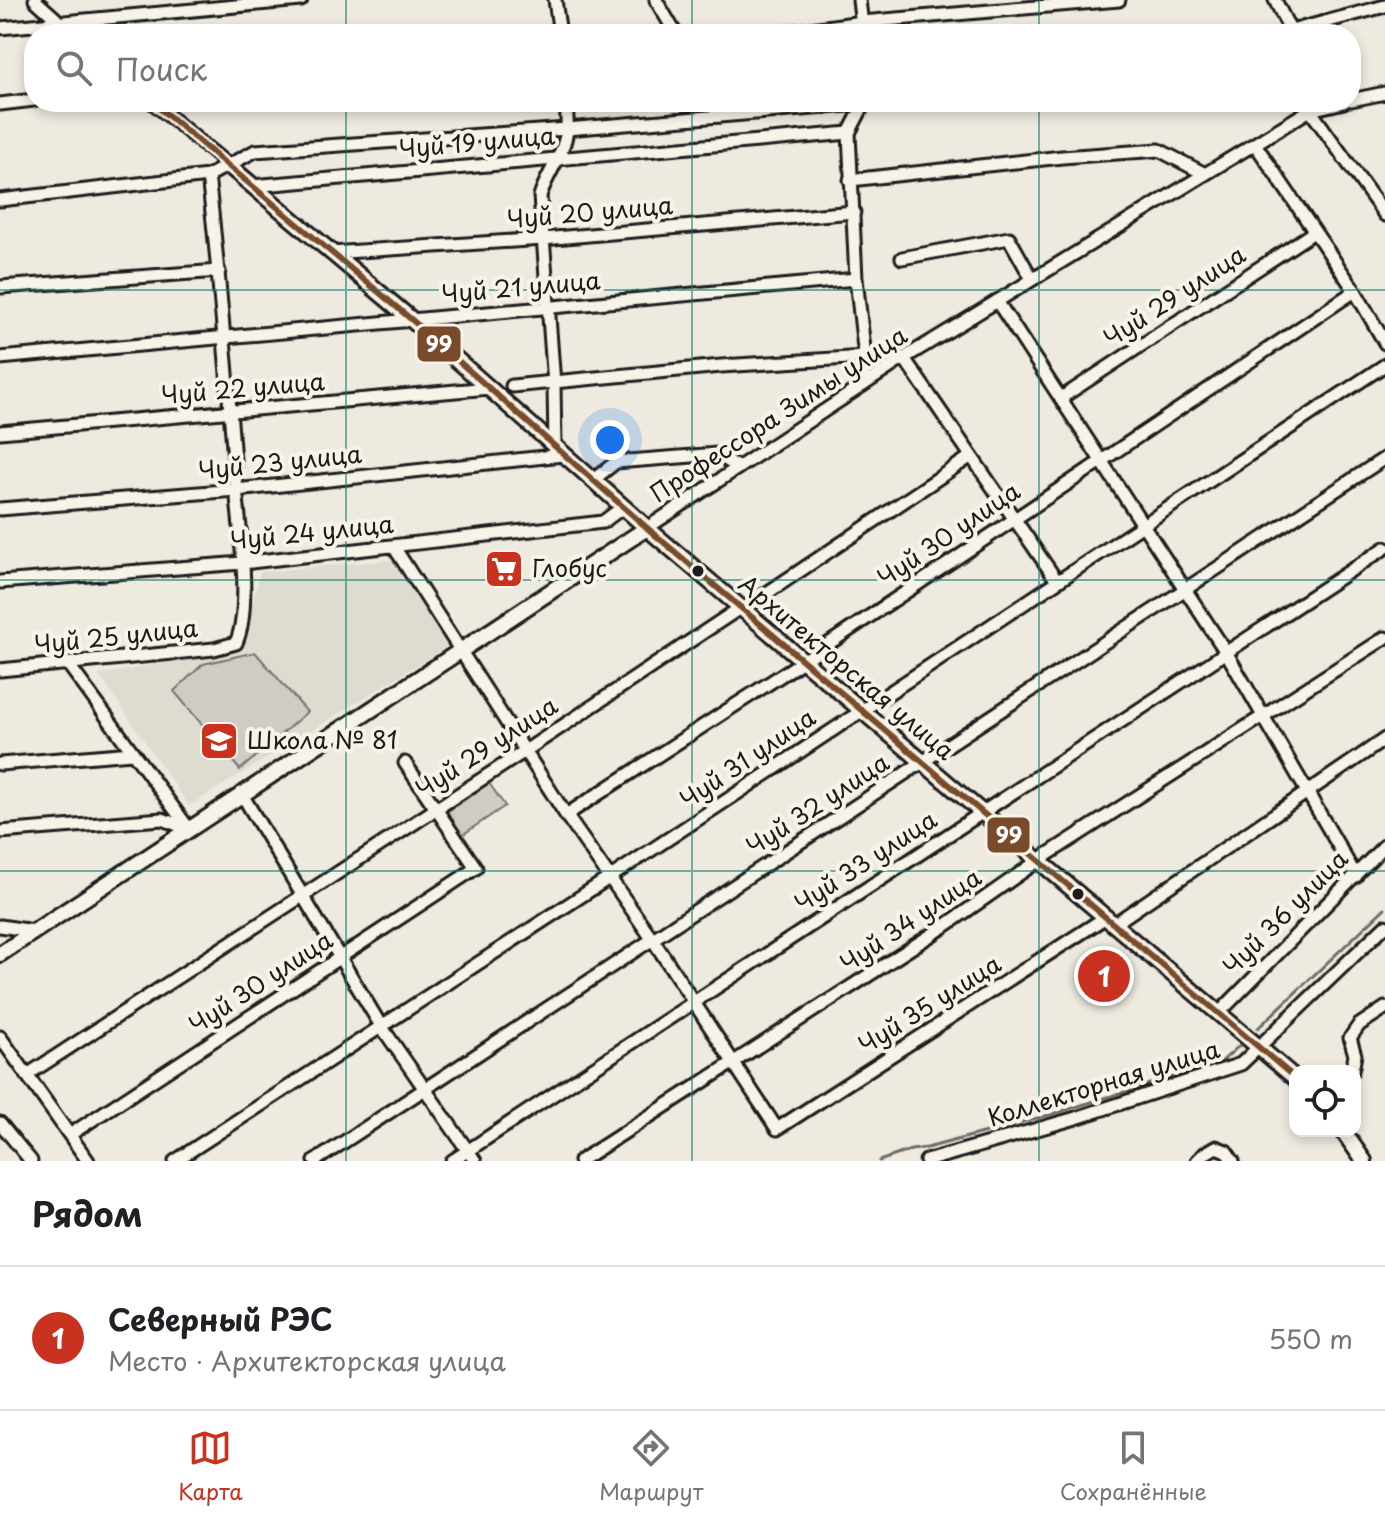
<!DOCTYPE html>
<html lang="ru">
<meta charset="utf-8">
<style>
:root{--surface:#fff;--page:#f6f6f6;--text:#202124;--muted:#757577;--line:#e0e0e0;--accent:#c8321e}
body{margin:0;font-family:"Playpen Sans",sans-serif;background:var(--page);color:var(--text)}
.controls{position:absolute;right:24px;bottom:24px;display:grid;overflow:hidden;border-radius:16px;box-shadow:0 4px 12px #0003}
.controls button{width:72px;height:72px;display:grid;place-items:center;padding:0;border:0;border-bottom:2px solid var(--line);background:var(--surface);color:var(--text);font:40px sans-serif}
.you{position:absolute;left:610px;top:440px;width:28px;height:28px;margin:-20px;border:6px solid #fff;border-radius:50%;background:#1a73e8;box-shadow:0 0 0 12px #1a73e833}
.badge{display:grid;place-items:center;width:52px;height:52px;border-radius:50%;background:var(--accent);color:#fff;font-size:26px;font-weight:700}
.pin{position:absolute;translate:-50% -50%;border:4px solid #fff;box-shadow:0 2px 8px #0006}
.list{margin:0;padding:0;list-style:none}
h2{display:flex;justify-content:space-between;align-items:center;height:104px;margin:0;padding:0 32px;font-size:34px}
h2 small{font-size:26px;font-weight:400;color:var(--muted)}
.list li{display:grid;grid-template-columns:52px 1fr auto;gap:24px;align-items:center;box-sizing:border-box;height:144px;padding:0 32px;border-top:2px solid var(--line)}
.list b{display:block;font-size:30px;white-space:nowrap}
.list p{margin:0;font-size:26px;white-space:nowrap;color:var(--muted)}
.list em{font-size:26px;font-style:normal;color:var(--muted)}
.icon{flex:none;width:44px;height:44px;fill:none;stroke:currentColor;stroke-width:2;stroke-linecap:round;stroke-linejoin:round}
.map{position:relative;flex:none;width:1385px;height:1161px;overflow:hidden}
.search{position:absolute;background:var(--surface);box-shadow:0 4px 12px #0003;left:24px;right:24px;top:24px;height:88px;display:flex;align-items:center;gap:20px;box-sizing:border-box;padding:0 28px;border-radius:32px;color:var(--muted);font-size:30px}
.sheet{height:248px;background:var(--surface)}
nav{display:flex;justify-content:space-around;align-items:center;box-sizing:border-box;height:112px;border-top:2px solid var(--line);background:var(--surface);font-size:22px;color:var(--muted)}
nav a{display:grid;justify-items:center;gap:4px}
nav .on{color:var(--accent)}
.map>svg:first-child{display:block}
</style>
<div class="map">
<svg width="1385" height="1161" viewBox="0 0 1385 1161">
<rect width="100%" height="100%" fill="#eeeae0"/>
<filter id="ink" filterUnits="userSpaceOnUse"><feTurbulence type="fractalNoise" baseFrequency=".0125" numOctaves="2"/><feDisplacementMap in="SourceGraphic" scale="16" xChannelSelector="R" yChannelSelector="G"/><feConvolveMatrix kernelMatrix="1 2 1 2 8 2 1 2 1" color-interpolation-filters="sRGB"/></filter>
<g filter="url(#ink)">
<path fill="#dedbd1" d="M391 560 448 646 189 806 99 675 242 649 260 572Z"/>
<g fill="#cfccc3" stroke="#767470" stroke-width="2">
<path d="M255 652 307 712 240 770 174 691 203 664Z"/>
<path d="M489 783 505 806 459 837 444 814Z"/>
</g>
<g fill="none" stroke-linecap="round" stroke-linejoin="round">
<g stroke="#6f6d69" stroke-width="3">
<path d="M1258 1028 1385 908"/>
<path d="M879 1161 911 1150 927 1148 1056 1113 1221 1062 1239 1046"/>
</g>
<g stroke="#1c1c1c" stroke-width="17">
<g id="minor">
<path d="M35 0 73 34"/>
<path d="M555 0 560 34"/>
<path d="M656 0 676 34"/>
<path d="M859 0 863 34"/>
<path d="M1275 0 1292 34"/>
<path d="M0 28 301 0"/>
<path d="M1291 31 1385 6"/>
<path d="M775 34 862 22 1119 0"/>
<path d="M1351 100 1385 93"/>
<path d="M152 102 228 165"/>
<path d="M712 102 719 116"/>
<path d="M0 104 34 100"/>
<path d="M1310 110 1385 215"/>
<path d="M1255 144 1355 291 1385 343"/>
<path d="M850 180 1062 157 1159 150 1205 174"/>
<path d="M252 186 849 133"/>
<path d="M0 200 208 176 255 151 567 129 884 102"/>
<path d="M330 253 543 239 854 212"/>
<path d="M902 258 1009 238 1032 279"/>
<path d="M0 287 219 271"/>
<path d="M997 301 1226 652 1356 876"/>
<path d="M0 358 856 279"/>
<path d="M904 358 1057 581"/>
<path d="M863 385 865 357 856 279 849 133 865 102"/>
<path d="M512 386 721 366 865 357"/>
<path d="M1061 398 1314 232"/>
<path d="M0 432 489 388"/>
<path d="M555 447 554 384 540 196C547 173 565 153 567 129 568 120 566 110 566 102"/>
<path d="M593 480 616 462 718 454 738 468"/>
<path d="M0 509 236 490 563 455"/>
<path d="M647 528 904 358 1310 110 1344 102"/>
<path d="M394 547 566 815 653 940 777 1129 1106 917"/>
<path d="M0 582 242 563 603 522 623 507"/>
<path d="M68 664 189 829"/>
<path d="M0 670 214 649 236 643C252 607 239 526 236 486 228 382 220 279 208 176"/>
<path d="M0 764 132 753"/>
<path d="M241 793 381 1026 475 1161"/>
<path d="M566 815 797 665 1355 291"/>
<path d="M0 832 162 819 189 829"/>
<path d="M1114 924 1385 739"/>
<path d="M0 926 34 931"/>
<path d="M1219 1013 1385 845"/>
<path d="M0 1037 88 1161"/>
<path d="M1352 1071 1355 1055 1350 1038 1359 1025 1385 1008"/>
<path d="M27 1075 525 751 734 612 749 605 970 457"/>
<path d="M0 1123 31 1161"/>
<path d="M71 1134 476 868 405 763"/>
<path d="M175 1161 609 878 1385 365"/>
<path d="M315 1161 1385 458"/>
<path d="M452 1161 1385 548"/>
<path d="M580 1161 942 928 1045 856 1385 638"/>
<path d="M926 1161 1076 1118 1241 1064 1385 926"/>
<path d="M1197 1161 1204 1154 1216 1147 1226 1151 1233 1161"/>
</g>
</g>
<g stroke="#1c1c1c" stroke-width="20">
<g id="tertiary">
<path d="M228 165 412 320 654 534 1295 1078"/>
<path d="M0 954 647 528"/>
<path d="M1343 1131 1364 1161"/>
</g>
</g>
<use href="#minor" stroke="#f7f3e8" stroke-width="11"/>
<use href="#tertiary" stroke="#f7f3e8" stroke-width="14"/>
<g stroke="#f7f3e8" stroke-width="12">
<path id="bus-1" d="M152 102 412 320 654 534 1295 1078"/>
</g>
<use href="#bus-1" stroke="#7a4b2a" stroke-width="6"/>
</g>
</g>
<path fill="none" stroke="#0f766e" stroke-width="2" stroke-opacity="0.55" d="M346 0V34M692 0V34M1039 0V34M346 102V1161M692 102V1161M1039 102V1161M0 290H1385M0 580H1385M0 871H1385"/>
<defs>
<g id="supermarket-square" transform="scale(2)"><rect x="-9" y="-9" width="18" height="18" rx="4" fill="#c8321e" stroke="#f7f3e8"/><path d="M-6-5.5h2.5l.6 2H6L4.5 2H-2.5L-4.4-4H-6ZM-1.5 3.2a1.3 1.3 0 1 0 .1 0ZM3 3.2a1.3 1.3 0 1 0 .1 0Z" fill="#fff"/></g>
<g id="school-square" transform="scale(2)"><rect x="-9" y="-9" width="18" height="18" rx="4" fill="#c8321e" stroke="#f7f3e8"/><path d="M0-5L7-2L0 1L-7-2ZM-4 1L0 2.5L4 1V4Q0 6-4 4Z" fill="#fff"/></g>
</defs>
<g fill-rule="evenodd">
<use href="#supermarket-square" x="504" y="569"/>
<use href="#school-square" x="219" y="741"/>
</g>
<g fill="#1c1c1c" stroke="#f7f3e8" stroke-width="3">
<circle cx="698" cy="571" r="7"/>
<circle cx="1078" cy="894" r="7"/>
</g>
<g text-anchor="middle" stroke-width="8" stroke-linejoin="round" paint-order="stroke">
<g font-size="24" fill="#1c1c1c" stroke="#f7f3e8">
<text transform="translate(477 143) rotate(-5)" y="8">Чуй 19 улица</text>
<text transform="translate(590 213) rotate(-5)" y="8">Чуй 20 улица</text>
<text transform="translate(521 288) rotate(-5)" y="8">Чуй 21 улица</text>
<text transform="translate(1175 297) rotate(-33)" y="8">Чуй 29 улица</text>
<text transform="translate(243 389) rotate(-5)" y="8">Чуй 22 улица</text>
<text transform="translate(779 415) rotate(-33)" y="8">Профессора Зимы улица</text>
<text transform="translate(280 463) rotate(-6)" y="8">Чуй 23 улица</text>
<text transform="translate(312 533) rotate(-6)" y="8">Чуй 24 улица</text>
<text transform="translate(949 535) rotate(-34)" y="8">Чуй 30 улица</text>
<text transform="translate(116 637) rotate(-6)" y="8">Чуй 25 улица</text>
<text transform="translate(846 668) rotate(40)" y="8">Архитекторская улица</text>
<text transform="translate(487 748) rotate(-33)" y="8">Чуй 29 улица</text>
<text transform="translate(748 759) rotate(-34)" y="8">Чуй 31 улица</text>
<text transform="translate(818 805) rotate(-33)" y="8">Чуй 32 улица</text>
<text transform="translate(866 862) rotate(-33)" y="8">Чуй 33 улица</text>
<text transform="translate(1286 913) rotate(-45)" y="8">Чуй 36 улица</text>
<text transform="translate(911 921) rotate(-34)" y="8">Чуй 34 улица</text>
<text transform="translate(261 983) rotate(-33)" y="8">Чуй 30 улица</text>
<text transform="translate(930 1005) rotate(-32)" y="8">Чуй 35 улица</text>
<text transform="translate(1104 1084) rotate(-17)" y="8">Коллекторная улица</text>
</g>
<g font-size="24" fill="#1c1c1c" stroke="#f7f3e8" text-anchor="start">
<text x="532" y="577">Глобус</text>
<text x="247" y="749">Школа № 81</text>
</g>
</g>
<g stroke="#f7f3e8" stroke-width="3">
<rect x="416" y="325" width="46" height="38" rx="8" fill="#7a4b2a"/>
<rect x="986" y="816" width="45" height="38" rx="8" fill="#7a4b2a"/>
</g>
<g font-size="22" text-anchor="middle" font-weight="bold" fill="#fff">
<text x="439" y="352">99</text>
<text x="1009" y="843">99</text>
</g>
</svg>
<div class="controls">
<button><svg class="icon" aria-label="locate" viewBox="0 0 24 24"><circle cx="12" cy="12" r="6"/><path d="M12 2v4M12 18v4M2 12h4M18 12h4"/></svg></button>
</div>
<div class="you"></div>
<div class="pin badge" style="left:1104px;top:976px">1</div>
<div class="search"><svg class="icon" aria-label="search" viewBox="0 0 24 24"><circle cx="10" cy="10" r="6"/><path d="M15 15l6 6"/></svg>Поиск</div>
</div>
<section class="sheet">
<h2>Рядом<small></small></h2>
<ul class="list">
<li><span class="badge">1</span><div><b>Северный РЭС</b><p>Место · Архитекторская улица</p></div><em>550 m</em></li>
</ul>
</section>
<nav>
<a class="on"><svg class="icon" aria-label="map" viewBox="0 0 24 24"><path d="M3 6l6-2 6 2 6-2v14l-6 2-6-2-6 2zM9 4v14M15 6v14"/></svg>Карта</a>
<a><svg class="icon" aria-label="directions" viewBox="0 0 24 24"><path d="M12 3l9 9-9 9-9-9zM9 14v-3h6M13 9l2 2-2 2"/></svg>Маршрут</a>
<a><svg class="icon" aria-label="saved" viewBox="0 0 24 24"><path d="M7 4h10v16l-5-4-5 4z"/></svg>Сохранённые</a>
</nav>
